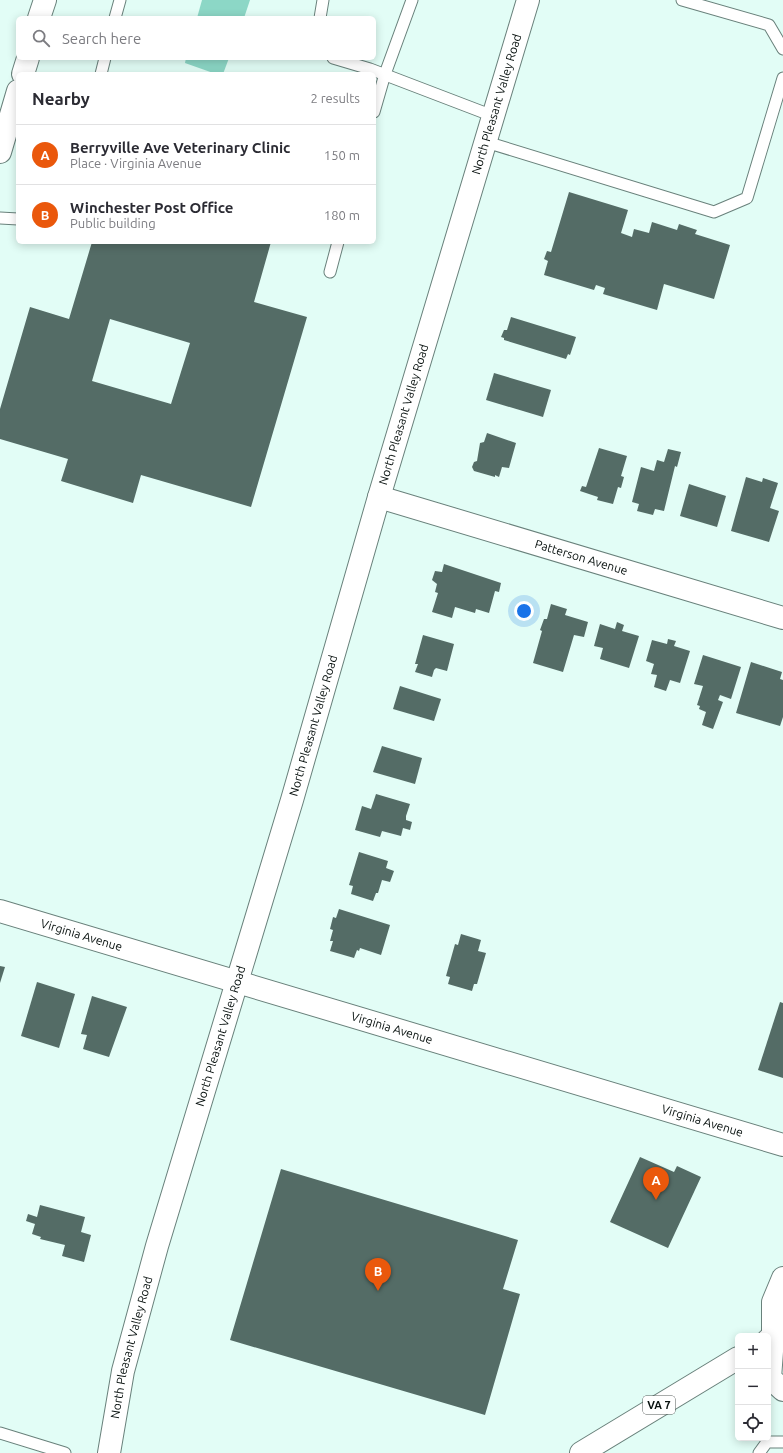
<!DOCTYPE html>
<meta charset="utf-8">
<style>
:root{--surface:#fff;--page:#f7f7f7;--text:#2b2b33;--muted:#7c7c81;--line:#e1e1e2;--accent:#ea580c}
body{margin:0;font-family:Ubuntu,sans-serif;background:var(--page);color:var(--text)}
.controls{position:absolute;right:12px;bottom:12px;display:grid;overflow:hidden;border-radius:6px;box-shadow:0 2px 10px #0003}
.controls button{width:36px;height:36px;display:grid;place-items:center;padding:0;border:0;border-bottom:1px solid var(--line);background:var(--surface);color:var(--text);font:20px sans-serif}
.you{position:absolute;left:524px;top:611px;width:14px;height:14px;margin:-10px;border:3px solid #fff;border-radius:50%;background:#1a73e8;box-shadow:0 0 0 6px #1a73e833}
.badge{display:grid;place-items:center;width:26px;height:26px;border-radius:50%;background:var(--accent);color:#fff;font-size:13px;font-weight:700}
.pin{position:absolute;translate:-50% -33px;filter:drop-shadow(0 1px 2px #0008)}
.pin::after{content:'';position:absolute;top:21px;width:14px;height:12px;background:inherit;clip-path:polygon(0 0,100% 0,50% 100%)}
.list{margin:0;padding:0;list-style:none}
h2{display:flex;justify-content:space-between;align-items:center;height:52px;margin:0;padding:0 16px;font-size:17px}
h2 small{font-size:13px;font-weight:400;color:var(--muted)}
.list li{display:grid;grid-template-columns:26px 1fr auto;gap:12px;align-items:center;box-sizing:border-box;height:60px;padding:0 16px;border-top:1px solid var(--line)}
.list b{display:block;font-size:15px;white-space:nowrap}
.list p{margin:0;font-size:13px;white-space:nowrap;color:var(--muted)}
.list em{font-size:13px;font-style:normal;color:var(--muted)}
.icon{flex:none;width:22px;height:22px;fill:none;stroke:currentColor;stroke-width:2;stroke-linecap:round;stroke-linejoin:round}
.map{position:relative;flex:none;width:783px;height:1453px;overflow:hidden}
.search{position:absolute;background:var(--surface);box-shadow:0 2px 10px #0003;left:16px;top:16px;width:360px;height:44px;display:flex;align-items:center;gap:10px;box-sizing:border-box;padding:0 14px;border-radius:6px;color:var(--muted);font-size:15px}
.panel{position:absolute;background:var(--surface);box-shadow:0 2px 10px #0003;left:16px;top:72px;width:360px;height:172px;border-radius:6px}
.map>svg:first-child{display:block}
</style>
<div class="map">
<svg width="783" height="1453" viewBox="0 0 783 1453">
<rect width="100%" height="100%" fill="#e2fdf6"/>
<g fill="#8cd7c6">
<path d="M202 0H250L244 18H197Z"/>
<path d="M186 58H229L223 74H216L185 63Z"/>
</g>
<g fill="#546c66" fill-rule="evenodd">
<path d="M569 192 628 210 621 233 632 237 634 229 649 233 652 222 677 230 679 224 697 230 695 234 730 245 714 299 664 284 657 310 603 294 605 288 596 285 594 290 544 275 548 261 544 259 547 251 551 252Z"/>
<path d="M92 242H271L254 302 307 317 251 507 141 475 133 503 61 481 68 459 0 439V409L30 307 69 319ZM110 319 190 343 171 404 92 381Z"/>
<path d="M511 317 576 337 570 355 568 354 566 359 504 340V338L501 337 504 330H507Z"/>
<path d="M494 373 551 390 543 417 486 400Z"/>
<path d="M487 433 516 443 509 468 502 467 499 477 495 475V477L474 471 472 467 474 462 477 461 480 443 484 442Z"/>
<path d="M599 448 627 456 621 476 624 477 621 488 618 487 613 504 597 500 598 497 580 491 582 486 586 487Z"/>
<path d="M668 449 681 452 677 467 675 466 664 511 655 509 653 515 637 511 639 504 632 502 641 467 654 471 657 460 664 462Z"/>
<path d="M746 477 762 482 763 478 778 483 770 508 779 511 769 542 731 531Z"/>
<path d="M689 484 726 496 717 527 680 516Z"/>
<path d="M444 564 501 583 499 592 495 591 489 613 476 609 475 613 455 607 452 618 432 612 438 593 435 592 437 584 432 580 435 571 442 572Z"/>
<path d="M551 604 567 609 565 615 588 622 584 637 574 635 563 672 533 663 542 631 540 630 544 619H547Z"/>
<path d="M617 622 624 625 622 631 639 636 629 668 600 659 603 648 594 646 600 624 615 629Z"/>
<path d="M423 635 454 644 447 671 436 668 434 670 432 677 415 672 418 664H415Z"/>
<path d="M668 639 676 641 674 646 690 651 680 683 670 680 666 691 654 687 657 675 651 674 654 664 646 661 652 640 667 644Z"/>
<path d="M703 655 741 667 731 699 720 695 718 700 723 702 713 729 702 725 706 712 699 709 700 706 697 705 703 686 694 684Z"/>
<path d="M751 662 782 672 780 679 783 680V717L780 726 736 713Z"/>
<path d="M400 686 441 699 434 721 393 709Z"/>
<path d="M382 746 422 758 415 784 373 772Z"/>
<path d="M376 794 410 804 406 816V820L412 822 410 830 403 828 401 836 382 831 380 837 355 830 362 806 371 809Z"/>
<path d="M359 852 388 861 386 868 394 871 390 882 382 880 378 893H376L373 901 351 894 353 886 349 885Z"/>
<path d="M339 909 390 925 381 955 360 948 359 951 357 950 354 958 330 951 333 941H330L333 930 330 929 333 917 336 918Z"/>
<path d="M461 934 481 940 478 951 486 953 477 984H474L472 991 448 984 450 977 446 976 455 944 458 945Z"/>
<path d="M0 966 5 967 0 983Z"/>
<path d="M37 982 75 994 59 1048 21 1036Z"/>
<path d="M92 996 127 1007 109 1057 83 1049 87 1035 81 1034Z"/>
<path d="M780 1002 783 1003V1078L758 1070Z"/>
<path d="M640 1157 674 1172 677 1166 701 1177 668 1248 610 1222Z"/>
<path d="M281 1169 518 1240 503 1289 520 1294 485 1415 230 1340Z"/>
<path d="M40 1205 85 1217 81 1232 91 1235 84 1262 62 1256 65 1245 40 1239 41 1237 32 1234 35 1224 26 1221 28 1214 37 1217Z"/>
</g>
<g fill="none" stroke-linecap="round" stroke-linejoin="round">
<g stroke="#69817b" stroke-width="13">
<g id="service">
<path d="M682 0 769 25 783 49"/>
<path d="M115 18 120 0"/>
<path d="M320 18 323 0"/>
<path d="M333 58 370 69 493 116"/>
<path d="M101 74 105 58"/>
<path d="M374 112 385 74 412 0"/>
<path d="M486 142 714 212 747 198 783 78"/>
<path d="M0 218 18 219"/>
<path d="M330 272 338 242"/>
<path d="M0 1433 65 1453"/>
<path d="M759 1453 767 1442H783"/>
</g>
</g>
<g stroke="#69817b" stroke-width="24">
<g id="minor">
<path d="M39 18 45 0"/>
<path d="M23 74 28 58"/>
<path d="M0 152 18 91"/>
<path id="s1" d="M379 497 783 618"/>
<path id="s2" d="M0 911 783 1145"/>
<path d="M773 1338V1302L783 1278"/>
<path id="s3" d="M109 1453 123 1371 157 1246 292 800 379 497 528 0"/>
</g>
</g>
<g stroke="#69817b" stroke-width="24">
<path id="tertiary" d="M773 1338 770 1378 783 1390"/>
</g>
<g stroke="#69817b" stroke-width="24">
<g id="primary">
<path d="M768 1340 783 1332"/>
<path d="M581 1453 738 1358"/>
</g>
</g>
<use href="#service" stroke="#fff" stroke-width="11"/>
<use href="#minor" stroke="#fff" stroke-width="22"/>
<use href="#tertiary" stroke="#fff" stroke-width="22"/>
<use href="#primary" stroke="#fff" stroke-width="22"/>
</g>
<g text-anchor="middle" stroke-width="3" stroke-linejoin="round" paint-order="stroke">
<rect fill="#fff" stroke="#525857" stroke-width="1" x="643" y="1396" width="32" height="18" rx="3"/>
<g font-size="11" font-weight="bold" fill="#08110f">
<text x="659" y="1409">VA 7</text>
</g>
<g font-size="12" fill="#08110f" stroke="#fff">
<text dy="4" stroke="none"><textPath href="#s3" startOffset="1404">North Pleasant Valley Road</textPath></text>
<text dy="4" stroke="none"><textPath href="#s3" startOffset="1080">North Pleasant Valley Road</textPath></text>
<text dy="4" stroke="none"><textPath href="#s1" startOffset="211">Patterson Avenue</textPath></text>
<text dy="4" stroke="none"><textPath href="#s3" startOffset="756">North Pleasant Valley Road</textPath></text>
<text dy="4" stroke="none"><textPath href="#s2" startOffset="85">Virginia Avenue</textPath></text>
<text dy="4" stroke="none"><textPath href="#s2" startOffset="409">Virginia Avenue</textPath></text>
<text dy="4" stroke="none"><textPath href="#s3" startOffset="432">North Pleasant Valley Road</textPath></text>
<text dy="4" stroke="none"><textPath href="#s2" startOffset="733">Virginia Avenue</textPath></text>
<text dy="4" stroke="none"><textPath href="#s3" startOffset="108">North Pleasant Valley Road</textPath></text>
</g>
</g>
</svg>
<div class="controls">
<button>+</button>
<button>−</button>
<button><svg class="icon" aria-label="locate" viewBox="0 0 24 24"><circle cx="12" cy="12" r="6"/><path d="M12 2v4M12 18v4M2 12h4M18 12h4"/></svg></button>
</div>
<div class="you"></div>
<div class="pin badge" style="left:656px;top:1200px">A</div>
<div class="pin badge" style="left:378px;top:1291px">B</div>
<div class="search"><svg class="icon" aria-label="search" viewBox="0 0 24 24"><circle cx="10" cy="10" r="6"/><path d="M15 15l6 6"/></svg>Search here</div>
<section class="panel">
<h2>Nearby<small>2 results</small></h2>
<ul class="list">
<li><span class="badge">A</span><div><b>Berryville Ave Veterinary Clinic</b><p>Place · Virginia Avenue</p></div><em>150 m</em></li>
<li><span class="badge">B</span><div><b>Winchester Post Office</b><p>Public building</p></div><em>180 m</em></li>
</ul>
</section>
</div>
